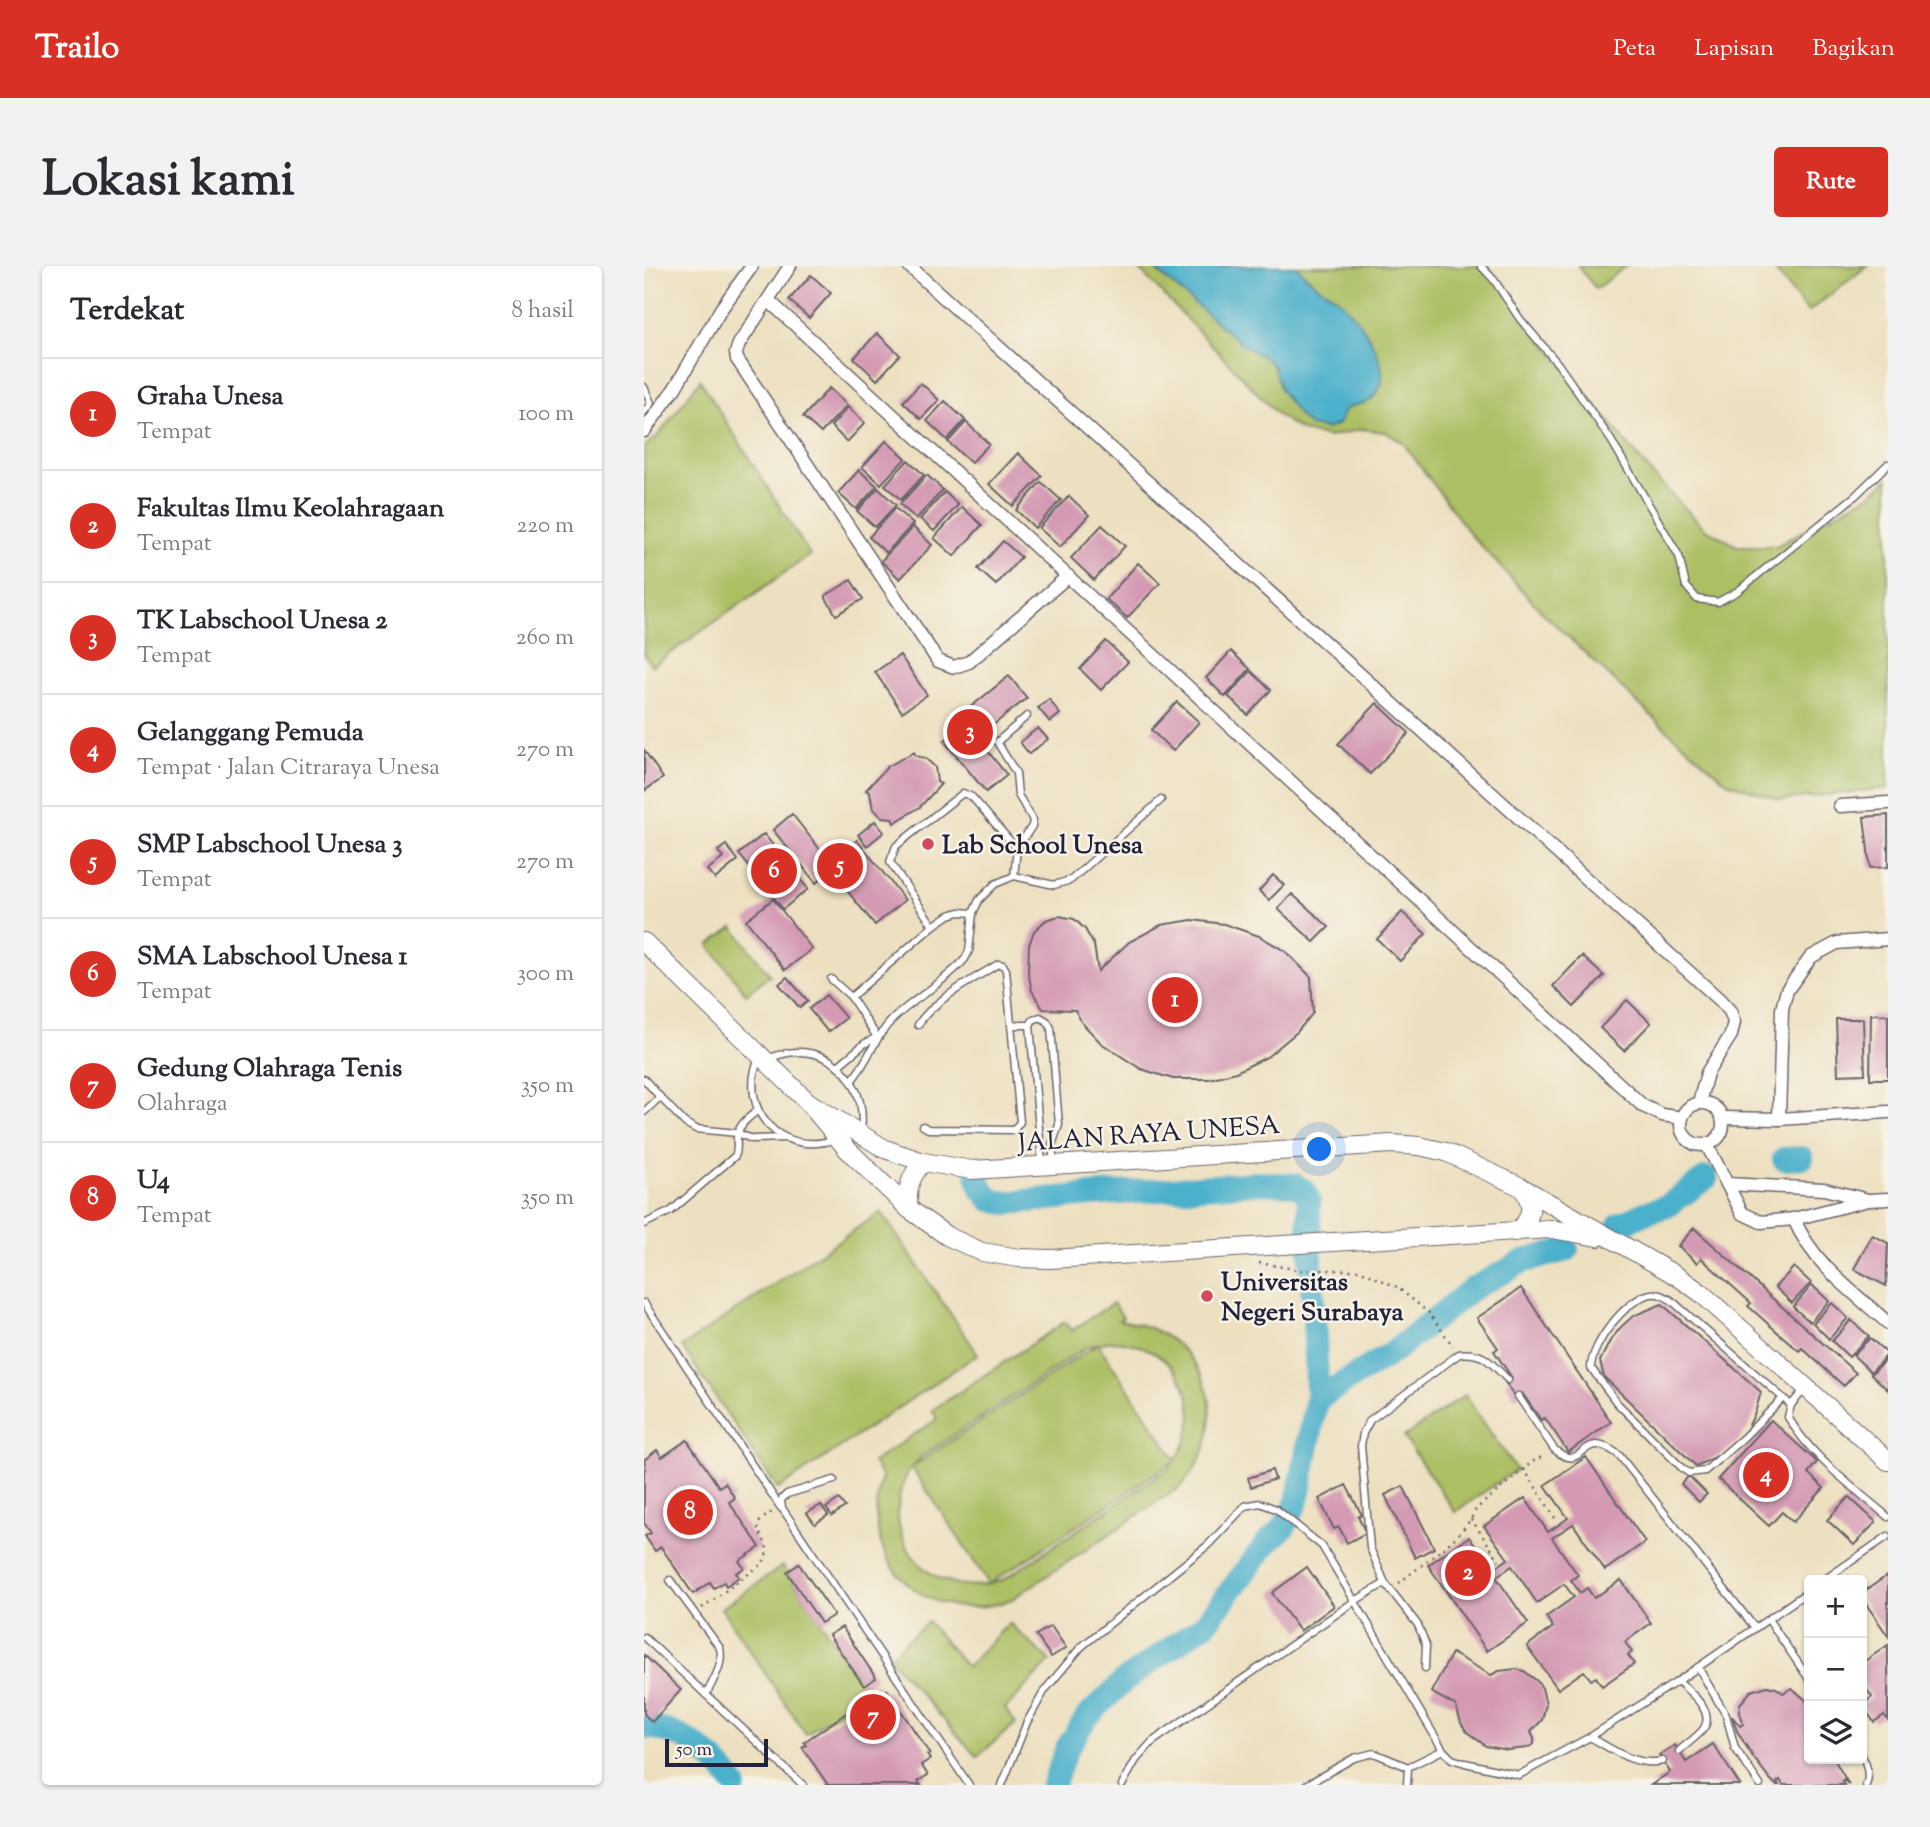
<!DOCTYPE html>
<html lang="id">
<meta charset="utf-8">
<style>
:root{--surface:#fff;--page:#f2f2f3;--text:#2b2b33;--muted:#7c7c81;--line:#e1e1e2;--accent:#d93025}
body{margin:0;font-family:"Sorts Mill Goudy",serif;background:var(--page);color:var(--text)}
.controls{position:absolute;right:21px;bottom:21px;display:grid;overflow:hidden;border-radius:7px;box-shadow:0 2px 5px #0004}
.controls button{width:63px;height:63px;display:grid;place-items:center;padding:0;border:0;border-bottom:2px solid var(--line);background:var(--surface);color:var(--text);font:35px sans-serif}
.scale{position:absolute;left:21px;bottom:18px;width:103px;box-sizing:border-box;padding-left:7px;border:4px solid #22223b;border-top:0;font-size:19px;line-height:24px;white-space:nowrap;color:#22223b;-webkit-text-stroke:5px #f7f3e8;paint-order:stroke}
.you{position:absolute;left:676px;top:884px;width:24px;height:24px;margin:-18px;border:5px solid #fff;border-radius:50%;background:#1a73e8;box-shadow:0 0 0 10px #1a73e833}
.badge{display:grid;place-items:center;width:46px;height:46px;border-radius:50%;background:var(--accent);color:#fff;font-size:23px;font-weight:700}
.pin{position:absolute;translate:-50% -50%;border:4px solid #fff;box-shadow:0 2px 7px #0006}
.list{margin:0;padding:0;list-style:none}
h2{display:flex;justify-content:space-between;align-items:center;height:91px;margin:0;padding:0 28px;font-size:30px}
h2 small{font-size:23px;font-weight:400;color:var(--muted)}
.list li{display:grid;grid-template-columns:46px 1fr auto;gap:21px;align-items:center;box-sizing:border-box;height:112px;padding:0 28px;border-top:2px solid var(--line)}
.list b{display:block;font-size:26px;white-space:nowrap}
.list p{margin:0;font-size:23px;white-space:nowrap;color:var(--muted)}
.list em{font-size:23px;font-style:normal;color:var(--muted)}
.icon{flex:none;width:38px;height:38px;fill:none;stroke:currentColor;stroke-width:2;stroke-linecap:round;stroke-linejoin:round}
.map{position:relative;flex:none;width:1244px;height:1519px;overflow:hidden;border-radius:7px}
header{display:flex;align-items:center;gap:42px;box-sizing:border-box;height:98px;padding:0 35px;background:var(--accent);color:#fff}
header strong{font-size:33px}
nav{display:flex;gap:38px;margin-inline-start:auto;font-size:24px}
.intro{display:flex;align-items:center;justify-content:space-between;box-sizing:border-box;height:168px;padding:0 42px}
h1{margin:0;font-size:49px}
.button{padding:18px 32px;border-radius:7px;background:var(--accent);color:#fff;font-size:24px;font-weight:700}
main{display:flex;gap:42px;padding:0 42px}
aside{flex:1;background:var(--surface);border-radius:7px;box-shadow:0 2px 5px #0004}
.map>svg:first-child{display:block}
</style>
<header>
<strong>Trailo</strong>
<nav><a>Peta</a><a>Lapisan</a><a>Bagikan</a></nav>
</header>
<div class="intro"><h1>Lokasi kami</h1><a class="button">Rute</a></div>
<main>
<aside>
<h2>Terdekat<small>8 hasil</small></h2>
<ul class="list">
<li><span class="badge">1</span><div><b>Graha Unesa</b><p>Tempat</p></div><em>100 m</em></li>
<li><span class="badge">2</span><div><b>Fakultas Ilmu Keolahragaan</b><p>Tempat</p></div><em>220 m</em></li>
<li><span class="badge">3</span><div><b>TK Labschool Unesa 2</b><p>Tempat</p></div><em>260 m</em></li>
<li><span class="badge">4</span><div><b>Gelanggang Pemuda</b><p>Tempat · Jalan Citraraya Unesa</p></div><em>270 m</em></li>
<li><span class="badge">5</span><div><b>SMP Labschool Unesa 3</b><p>Tempat</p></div><em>270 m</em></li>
<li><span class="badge">6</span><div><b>SMA Labschool Unesa 1</b><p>Tempat</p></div><em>300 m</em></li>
<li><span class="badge">7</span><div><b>Gedung Olahraga Tenis</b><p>Olahraga</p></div><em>350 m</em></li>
<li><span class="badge">8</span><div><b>U4</b><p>Tempat</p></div><em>350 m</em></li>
</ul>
</aside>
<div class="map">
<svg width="1244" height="1519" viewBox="0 0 1244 1519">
<rect width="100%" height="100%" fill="#f7f3e8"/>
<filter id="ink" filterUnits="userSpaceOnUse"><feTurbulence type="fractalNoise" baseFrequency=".0143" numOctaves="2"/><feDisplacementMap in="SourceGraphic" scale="14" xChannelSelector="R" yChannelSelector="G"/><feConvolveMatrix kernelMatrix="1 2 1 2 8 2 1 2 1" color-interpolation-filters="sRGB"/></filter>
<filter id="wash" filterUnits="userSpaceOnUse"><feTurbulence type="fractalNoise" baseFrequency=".00686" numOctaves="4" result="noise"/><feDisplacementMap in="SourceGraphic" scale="28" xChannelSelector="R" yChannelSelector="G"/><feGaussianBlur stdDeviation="1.57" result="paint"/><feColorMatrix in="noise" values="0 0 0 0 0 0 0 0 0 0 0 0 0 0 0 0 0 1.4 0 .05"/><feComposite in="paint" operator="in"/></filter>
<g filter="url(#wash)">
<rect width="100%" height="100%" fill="#ede0c0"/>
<g fill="#acbf63" stroke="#67704f" stroke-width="2" fill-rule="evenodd">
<path d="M492 0H843L903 80 1009 209 1060 262 1093 280H1132L1226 229 1244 213V522L1137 534 1083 516 1016 458 900 348 827 269 759 177 741 166 718 163 685 171 658 165 634 149Z"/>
<path d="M934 0H982L952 23Z"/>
<path d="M1128 0H1223L1164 46Z"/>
<path d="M56 114 166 289 8 400 0 388V181L14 170Z"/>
<path d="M89 661 126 709 102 728 65 679Z"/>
<path d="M237 946 334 1088 134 1223 38 1081Z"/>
<path d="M469 1037 479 1051 475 1054C562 1065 597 1157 536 1221L368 1333C285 1366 211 1295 238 1211L229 1196 293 1153 288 1144 421 1056 427 1065ZM468 1075C532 1077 569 1139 532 1194L454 1078ZM452 1078V1079L269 1200 277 1191 443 1081ZM530 1195 524 1203 359 1314 345 1318ZM267 1202H268L345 1318C276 1331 230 1260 267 1202Z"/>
<path d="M821 1129 872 1204 811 1246 760 1171Z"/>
<path d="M139 1300 224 1426 162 1468 77 1342Z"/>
<path d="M284 1356 323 1401 365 1357 406 1395 361 1443 372 1457 333 1491 244 1391Z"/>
</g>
<path fill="#4cb0cb" stroke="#376983" stroke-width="2" d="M507 0H652C660 8 667 16 677 22 683 26 690 29 695 34 714 51 750 98 734 125 725 142 709 136 702 143 699 147 697 153 695 158L683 163 666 160 656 151 637 125 629 100 622 93 598 78Z"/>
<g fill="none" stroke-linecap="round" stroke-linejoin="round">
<g stroke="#4cb0cb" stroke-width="24">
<path d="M1140 893 1158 892"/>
<path d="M333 909 337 922 347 934 362 937 446 929 613 917 651 919 661 925 665 935C665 1001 673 1066 673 1133"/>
<path d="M975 959 1001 947 1023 940 1062 912"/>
<path d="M0 1461C39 1463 69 1489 91 1519"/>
<path d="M409 1519 423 1482 443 1451 480 1415 561 1358 622 1278 640 1261 653 1236 673 1133 748 1087 828 1023 880 995 923 984"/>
</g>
</g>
<g id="blocks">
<g fill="#d49ab4">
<path d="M167 9 187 27 165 52 145 34Z"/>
<path d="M233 67 256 89 233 114 210 92Z"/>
<path d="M277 117 295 134 277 153 259 136Z"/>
<path d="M185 122 203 139 177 167 159 151Z"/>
<path d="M301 135 321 154 303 174 283 155Z"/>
<path d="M204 141 221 157 203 176 187 160Z"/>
<path d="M322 156 345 178 327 197 304 176Z"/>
<path d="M242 175 262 192 237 218 218 201Z"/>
<path d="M374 187 398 210 369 240 345 218Z"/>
<path d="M264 194 280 209 257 234 241 219Z"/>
<path d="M215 204 233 220 212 243 194 227Z"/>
<path d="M283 209 299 224 272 253 256 238Z"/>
<path d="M397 216 417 234 391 262 372 244Z"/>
<path d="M234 222 252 239 231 261 213 245Z"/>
<path d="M301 226 314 239 290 265 276 253Z"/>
<path d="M425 230 445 249 416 281 395 262Z"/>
<path d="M318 241 338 259 310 290 290 272Z"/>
<path d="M251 242 269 258 242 287 225 271Z"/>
<path d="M458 259 481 280 450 314 427 292Z"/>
<path d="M269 261 288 279 256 313 237 295Z"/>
<path d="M359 275 377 291 352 319 334 303Z"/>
<path d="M494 297 516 317 483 352 462 333Z"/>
<path d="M207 314 219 333 192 349 181 330Z"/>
<path d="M462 375 484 396 457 424 436 403Z"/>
<path d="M587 385 606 403 581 431 562 412Z"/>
<path d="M256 389 283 429 258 446 231 406Z"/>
<path d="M607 405 627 424 604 449 584 430Z"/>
<path d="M365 410 383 432 333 472 363 509 342 526 300 475 319 460 313 452Z"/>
<path d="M405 433 416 448 406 456 394 442Z"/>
<path d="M533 436 555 456 529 485 507 464Z"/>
<path d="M733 437 765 467 726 508 694 478Z"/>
<path d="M394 462 404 473 385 488 376 476Z"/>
<path d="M0 484 19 512 0 525Z"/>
<path d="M270 486 272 490 281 492 291 501 293 516 297 518 276 541 250 557 248 552 238 551 229 543 226 527 222 524 243 501Z"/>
<path d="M148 548 186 596 213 574 261 634 231 659 187 605 172 617 129 564Z"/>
<path d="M1244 549V601L1226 602 1220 551Z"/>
<path d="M231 555 240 566 223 580 214 569Z"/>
<path d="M120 568 164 623 139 643 95 588Z"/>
<path d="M82 579 94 594 71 613 63 604 79 592 74 585Z"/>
<path d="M629 609 640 619 625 634 615 625Z"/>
<path d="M648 628 685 661 670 676 634 643Z"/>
<path d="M129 633 168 683 141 704 102 654Z"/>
<path d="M758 646 782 668 756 695 733 673Z"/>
<path d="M415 650 430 653 441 663 450 679 454 705 485 676 517 659 548 654 580 658 615 670 641 685 667 711 669 747 653 766 623 791 592 806 565 813H529L497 803 457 777 438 757 431 744 399 743 388 725 384 706 385 679 390 665 402 654Z"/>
<path d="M938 690 960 710 930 741 909 720Z"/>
<path d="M143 711 164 735 156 742 135 718Z"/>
<path d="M182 729 202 752 184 766 165 743Z"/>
<path d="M983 734 1007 757 980 785 956 762Z"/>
<path d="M1227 748 1244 749V813H1226Z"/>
<path d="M1192 753H1219L1221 808 1194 809Z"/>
<path d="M1050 962 1212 1107 1200 1120 1158 1082 1155 1085 1104 1040 1107 1037 1057 992 1053 997 1034 980Z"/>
<path d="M1228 969 1244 977 1242 1020 1210 1003Z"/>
<path d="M1150 1001 1167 1017 1148 1037 1131 1021Z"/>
<path d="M1168 1019 1185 1035 1166 1056 1149 1041Z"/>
<path d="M877 1022 967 1156 924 1186 901 1152 897 1154 878 1127 871 1132 861 1116 868 1112 850 1085 854 1082 833 1052Z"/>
<path d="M1188 1037 1204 1052 1185 1073 1169 1057Z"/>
<path d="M1018 1038 1117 1126 1111 1147 1103 1163 1092 1177 1080 1187 1052 1200 960 1111 956 1095 966 1075 977 1061 989 1050Z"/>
<path d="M1207 1054 1225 1070 1205 1091 1188 1075Z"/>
<path d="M1226 1072 1244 1088 1227 1106 1209 1089Z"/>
<path d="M1244 1091V1124L1227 1108Z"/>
<path d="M1127 1154 1173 1196 1164 1207 1180 1222 1149 1256 1138 1246 1125 1260 1074 1213Z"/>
<path d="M43 1174 75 1221 81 1217 91 1232 85 1236 116 1281 95 1295 100 1302 92 1307 95 1311 82 1320 80 1316 70 1322 66 1316 49 1328 17 1281 11 1285 1 1270 7 1267 0 1257V1204L2 1203 0 1194 13 1184 18 1191Z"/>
<path d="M942 1191 1001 1276 961 1304 929 1258 908 1272 934 1309 927 1314 936 1327 943 1322 950 1332 977 1314 1007 1357 981 1376 988 1386 984 1389 990 1398 958 1420 952 1411 947 1414 940 1405 914 1423 883 1380 909 1361 902 1351 930 1331 920 1318 893 1337 868 1300 852 1311 884 1357 843 1385 784 1299 825 1271 848 1304 864 1293 840 1260 881 1232 904 1266 924 1252 901 1219Z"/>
<path d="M628 1204 631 1213 607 1221 604 1212Z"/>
<path d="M1045 1210 1063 1228 1055 1236 1037 1218Z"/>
<path d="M702 1219 718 1249 714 1251 722 1267 703 1277 695 1261 690 1263 675 1233Z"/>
<path d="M759 1220 790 1282 771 1292 741 1229Z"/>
<path d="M1205 1231 1232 1256 1210 1279 1183 1254Z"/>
<path d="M195 1233 201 1241 188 1250 182 1242Z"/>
<path d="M177 1239 184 1249 171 1258 163 1247Z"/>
<path d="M155 1298 190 1349 177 1357 143 1306Z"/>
<path d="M663 1301 690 1340 656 1365 628 1327Z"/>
<path d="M1244 1309V1370L1218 1332V1327Z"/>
<path d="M407 1360 422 1382 407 1391 392 1369Z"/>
<path d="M198 1361 232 1412 220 1420 185 1369Z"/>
<path d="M1244 1379V1454L1240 1449 1230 1456 1218 1439 1228 1431 1218 1416V1397Z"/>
<path d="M808 1387 847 1409 855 1405 872 1403 880 1405 893 1415 898 1422 902 1438 898 1454 887 1466 890 1473V1478L883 1482 864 1484 842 1480 823 1466 817 1457 812 1440 787 1426Z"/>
<path d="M0 1389 37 1424 8 1456 0 1448Z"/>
<path d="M1123 1420 1132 1422 1139 1427 1148 1422 1165 1437V1493H1190L1205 1519 1200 1514 1198 1516 1200 1519H1139L1136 1514 1133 1516 1135 1519H1132L1127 1514 1109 1491 1093 1465 1088 1450 1096 1460 1099 1458 1095 1447 1096 1438 1107 1425Z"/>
<path d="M238 1423 240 1426 243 1424 286 1488 283 1489 286 1493 277 1499 284 1509 274 1515 277 1519H184L158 1481 162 1479 160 1476Z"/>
<path d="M1069 1478 1096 1519H1007L1026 1506 1015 1489 1031 1479 1042 1496Z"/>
</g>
</g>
</g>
<g filter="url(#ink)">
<use href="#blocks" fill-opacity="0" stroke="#69646a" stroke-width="2"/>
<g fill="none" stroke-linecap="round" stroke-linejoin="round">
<g stroke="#69646a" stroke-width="9">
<g id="lane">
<path d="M837 0 850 14 876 53 914 98 967 174 1035 290 1042 320 1053 333 1074 336 1094 325 1211 230 1244 198"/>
<path d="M0 121 7 137 0 146"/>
<path d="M370 610 373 583 388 560 389 554 374 529 372 507 353 476 383 450"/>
<path d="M289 660 246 596 252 580 319 527 328 531 373 583"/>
<path d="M187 713 207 731 233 771 220 778 194 800"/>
<path d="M207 731 289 660 305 649 315 646 329 647"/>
<path d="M274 759C288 735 330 713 354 698L359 699 362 704 376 856 370 864 284 863 279 860"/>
<path d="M369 759H386L389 754 396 751 403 755 407 762 415 859 408 879 410 897"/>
<path d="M386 759 398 898"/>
<path d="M115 791C93 845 137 892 192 873"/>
<path d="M122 794C175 768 225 809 217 865"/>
<path d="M0 813 16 831 0 846"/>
<path d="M208 814C225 794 231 770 250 752 272 731 301 716 321 693L325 685 329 647 335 634 351 618 370 610 410 619 427 614 517 534"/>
<path d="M16 831 41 857 52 863 93 867 108 873 142 872"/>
<path d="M0 958 27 945 91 890C95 882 91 875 94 867 96 857 107 850 114 844"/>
<path d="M0 1037 137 1242"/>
<path d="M1161 1123 1147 1139 1144 1151C1167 1191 1209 1221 1244 1251"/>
<path d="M874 1130 910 1183C943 1211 934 1158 975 1189L1111 1362"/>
<path d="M1138 1133 1099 1172 1061 1205 1045 1207 1039 1203 973 1137 947 1102C947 1078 983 1032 1007 1028 1015 1027 1020 1030 1027 1034L1147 1139"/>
<path d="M190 1214 143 1228 137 1234 138 1242 325 1519"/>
<path d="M26 1314 76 1382C80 1399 69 1414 62 1429"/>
<path d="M1180 1314 1244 1270"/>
<path d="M1124 1353 1165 1413"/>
<path d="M0 1371 159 1519"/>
<path d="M1054 1401 1082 1449 1091 1482 1116 1519"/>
<path d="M781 1402 782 1379 774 1359 741 1317 726 1282 717 1180 719 1167 726 1154 815 1088C840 1085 847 1097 864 1114"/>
<path d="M1034 1415C1045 1426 1071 1444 1060 1462 1055 1470 1042 1478 1035 1485"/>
<path d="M946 1471C970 1484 991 1501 1019 1495"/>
<path d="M1218 1490C1223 1498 1226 1510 1222 1519"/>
<path d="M358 1519 383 1456 401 1424 437 1381 564 1279 601 1240 616 1237 632 1243 678 1280 799 1484 808 1493 821 1497 875 1509 946 1471 1034 1415 1165 1325"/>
<path d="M478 1519 492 1494 508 1476 711 1335 741 1317"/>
<path d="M662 1519 710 1492 730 1487 764 1501 799 1484"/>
<path d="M763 1519 764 1501"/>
</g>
</g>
<g stroke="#69646a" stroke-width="15">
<g id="street">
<path d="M146 0 95 78 92 87 93 93 294 395 310 401 325 396 424 310"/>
<path d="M265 0 1076 734 1086 745 1090 756 1087 769 1063 807 1055 837"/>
<path d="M124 34 999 840 1018 849 1038 852"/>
<path d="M0 165 31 122 77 43 108 0"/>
<path d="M1196 540 1244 537"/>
<circle cx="1058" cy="858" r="21"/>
<path d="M1079 852 1135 853 1244 846"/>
<path d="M1135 853 1138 743 1143 724 1167 691 1193 677 1244 673"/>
<path d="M1063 879 1098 947 1117 956 1150 953 1224 934 1244 933"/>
<path d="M1083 918 1180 923 1224 934"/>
<path d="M1150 953C1169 998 1208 1025 1244 1057"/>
</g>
</g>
<g stroke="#69646a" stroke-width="20">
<g id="secondary">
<path d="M0 676 164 836 203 883 265 943 303 970 338 986 375 992 406 993 907 963 954 971"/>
<path d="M164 836 241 883 279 896 328 904 748 878 775 880 802 886 877 921 1033 1010 1057 1027 1244 1195"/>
<path d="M265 943C262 923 266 911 279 896"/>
<path d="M871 966C889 955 891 937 877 921"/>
</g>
</g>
<g stroke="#69646a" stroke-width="2.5" stroke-dasharray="2 5" stroke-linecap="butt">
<path d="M615 997 656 1004H715L753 1021 785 1047 809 1080"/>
<path d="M880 1203 913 1255"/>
<path d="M827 1253 855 1294"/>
<path d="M755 1317C779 1297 820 1272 832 1243L888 1196 901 1189"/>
<path d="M58 1342 118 1298C127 1284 122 1277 114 1264L116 1255 128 1246"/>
</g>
<use href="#lane" stroke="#fff" stroke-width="6"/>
<use href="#street" stroke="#fff" stroke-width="12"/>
<use href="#secondary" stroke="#fff" stroke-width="18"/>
</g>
</g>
<g fill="#d1495b" stroke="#f7f3e8" stroke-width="2.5">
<circle cx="284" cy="578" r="7"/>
<circle cx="563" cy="1030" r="7"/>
</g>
<g text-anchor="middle" stroke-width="5" stroke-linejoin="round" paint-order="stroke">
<g font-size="26" font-weight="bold" fill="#22223b" stroke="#f7f3e8" text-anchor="start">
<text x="298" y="587">Lab School Unesa</text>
<text x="577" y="1024">Universitas<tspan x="577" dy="30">Negeri Surabaya</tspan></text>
</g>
<g font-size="26" fill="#22223b" stroke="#f7f3e8">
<text transform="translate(505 867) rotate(-4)" y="9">JALAN RAYA UNESA</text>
</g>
</g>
</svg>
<div class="controls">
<button>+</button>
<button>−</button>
<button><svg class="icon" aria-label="layers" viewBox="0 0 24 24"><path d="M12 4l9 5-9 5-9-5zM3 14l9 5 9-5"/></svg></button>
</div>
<div class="scale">50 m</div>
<div class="you"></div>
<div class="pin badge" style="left:531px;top:734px">1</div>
<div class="pin badge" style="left:824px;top:1307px">2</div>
<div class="pin badge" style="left:326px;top:466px">3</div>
<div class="pin badge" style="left:1122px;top:1209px">4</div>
<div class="pin badge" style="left:196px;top:600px">5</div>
<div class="pin badge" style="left:130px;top:605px">6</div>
<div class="pin badge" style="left:229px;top:1451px">7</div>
<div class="pin badge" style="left:46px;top:1246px">8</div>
</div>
</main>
